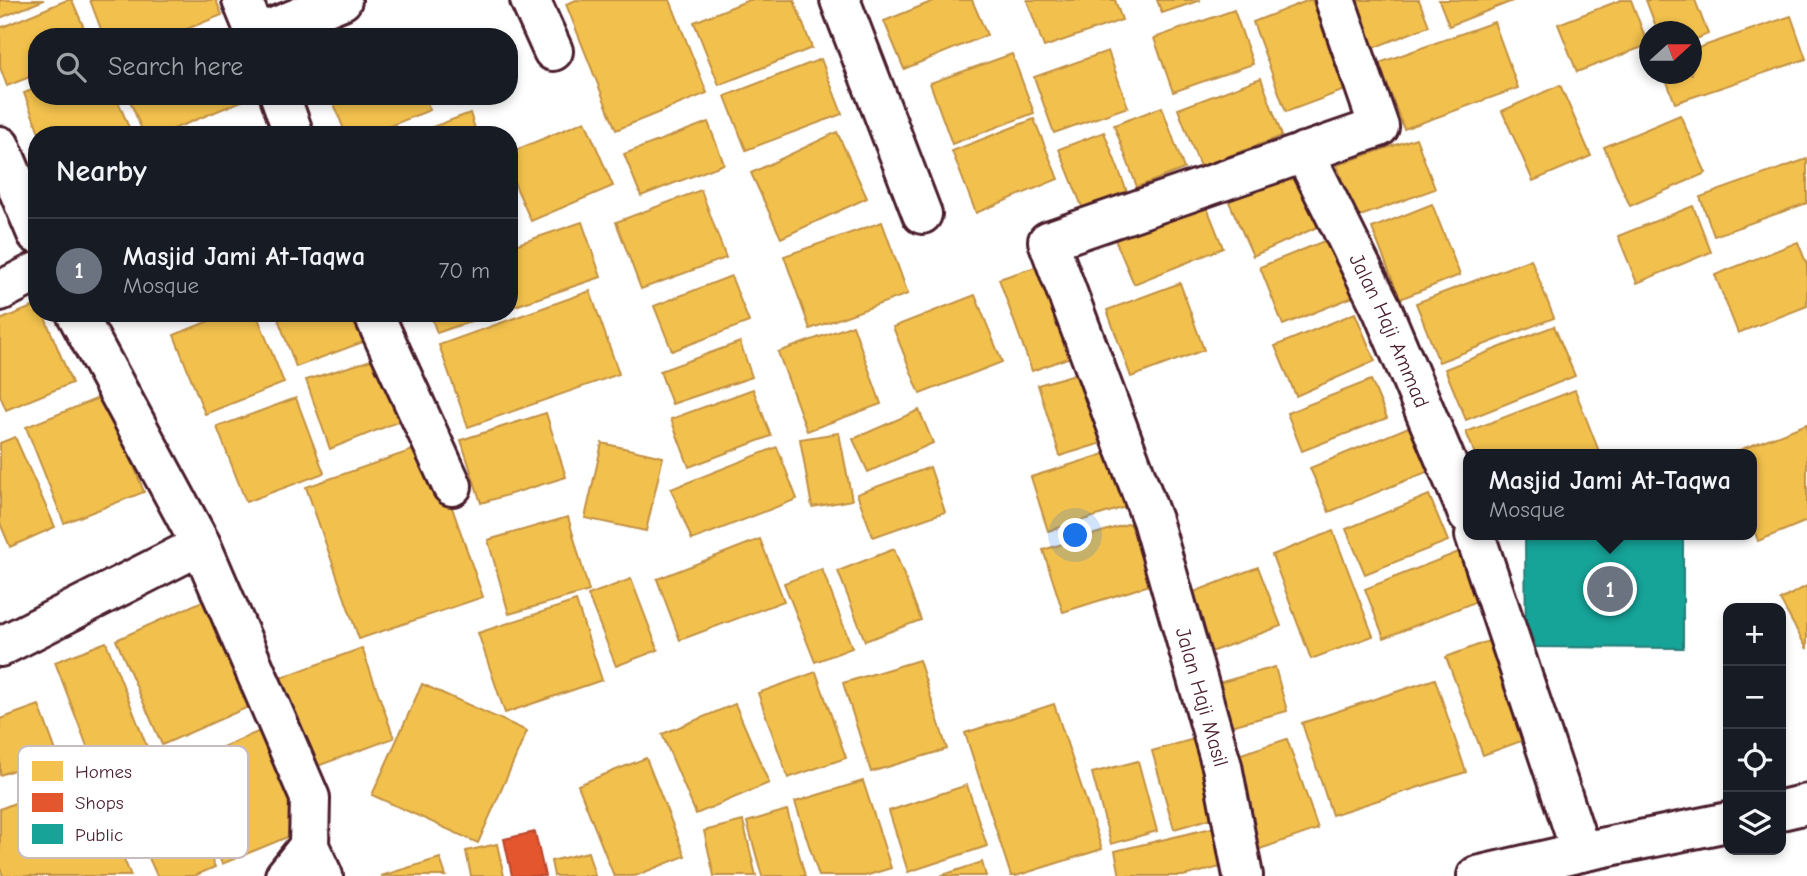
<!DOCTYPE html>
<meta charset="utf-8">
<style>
:root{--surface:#171b24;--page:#20242c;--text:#f1f3f6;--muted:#9ea1a6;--line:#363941;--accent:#1f6fb2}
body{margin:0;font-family:"Comic Neue",sans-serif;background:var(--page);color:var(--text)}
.controls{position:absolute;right:21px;bottom:21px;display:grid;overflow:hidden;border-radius:14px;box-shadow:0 4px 10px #0003}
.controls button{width:63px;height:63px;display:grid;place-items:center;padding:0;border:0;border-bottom:2px solid var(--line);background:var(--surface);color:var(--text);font:35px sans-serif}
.compass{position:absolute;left:1639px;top:21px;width:63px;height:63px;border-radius:50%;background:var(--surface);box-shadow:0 4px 10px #0003;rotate:69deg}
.you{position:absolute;left:1076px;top:536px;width:24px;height:24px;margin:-18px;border:5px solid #fff;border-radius:50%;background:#1a73e8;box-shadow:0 0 0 10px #1a73e833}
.badge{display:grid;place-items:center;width:46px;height:46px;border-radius:50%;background:var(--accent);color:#fff;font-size:23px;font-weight:700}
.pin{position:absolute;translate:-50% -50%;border:4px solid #fff;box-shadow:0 2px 7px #0006}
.popup{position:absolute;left:1463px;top:449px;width:294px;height:91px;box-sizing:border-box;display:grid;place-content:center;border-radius:14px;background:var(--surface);filter:drop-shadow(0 2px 5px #0005);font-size:23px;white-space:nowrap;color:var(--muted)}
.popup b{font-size:26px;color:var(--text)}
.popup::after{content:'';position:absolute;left:50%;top:100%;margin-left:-14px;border:14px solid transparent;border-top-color:var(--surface)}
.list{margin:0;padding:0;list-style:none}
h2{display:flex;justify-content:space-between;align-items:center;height:91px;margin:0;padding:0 28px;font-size:30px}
h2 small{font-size:23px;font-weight:400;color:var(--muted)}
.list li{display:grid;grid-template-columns:46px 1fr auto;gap:21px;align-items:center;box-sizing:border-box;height:105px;padding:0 28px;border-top:2px solid var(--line)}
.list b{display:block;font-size:26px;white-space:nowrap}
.list p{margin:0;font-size:23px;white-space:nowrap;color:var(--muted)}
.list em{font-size:23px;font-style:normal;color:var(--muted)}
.icon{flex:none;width:38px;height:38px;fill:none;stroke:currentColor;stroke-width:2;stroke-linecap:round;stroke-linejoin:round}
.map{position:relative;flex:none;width:1807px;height:876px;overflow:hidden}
.search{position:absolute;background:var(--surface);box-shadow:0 4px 10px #0003;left:28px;top:28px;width:490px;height:77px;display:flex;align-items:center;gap:18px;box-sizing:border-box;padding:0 24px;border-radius:28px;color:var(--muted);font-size:26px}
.panel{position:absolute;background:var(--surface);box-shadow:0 4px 10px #0003;left:28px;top:126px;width:490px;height:196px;border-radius:28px}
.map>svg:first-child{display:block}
</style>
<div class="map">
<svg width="1807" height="876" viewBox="0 0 1807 876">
<rect width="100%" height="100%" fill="#fff"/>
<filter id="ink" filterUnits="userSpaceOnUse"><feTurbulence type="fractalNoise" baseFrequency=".0143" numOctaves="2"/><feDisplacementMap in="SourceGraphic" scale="14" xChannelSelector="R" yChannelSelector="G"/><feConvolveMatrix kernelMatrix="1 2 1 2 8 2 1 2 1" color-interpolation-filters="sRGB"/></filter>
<g filter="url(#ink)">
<g fill="#f2c14e" stroke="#c09044" stroke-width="2">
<path d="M0 0H44L0 18Z"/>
<path d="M67 0H72L88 37H37V74L7 86 0 67V28Z"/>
<path d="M90 0H216L222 15 167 37H104Z"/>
<path d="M576 0H670L707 93 616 130 566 4Z"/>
<path d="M749 0H794L812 48 719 85 694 22Z"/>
<path d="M936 0H972L987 35 904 69 884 21Z"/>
<path d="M1027 0H1115L1122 20 1044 47Z"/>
<path d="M1157 0H1201L1162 13Z"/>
<path d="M1309 0H1312L1345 90 1286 112 1253 22Z"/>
<path d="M1345 0H1419L1429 26 1365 51Z"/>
<path d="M1439 0H1515L1449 26Z"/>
<path d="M1621 0H1631L1648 45 1577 72 1558 24Z"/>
<path d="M1646 0H1695L1708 34 1692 41V32H1658Z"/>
<path d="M1234 10 1253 64 1173 92 1154 38Z"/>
<path d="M1791 16 1806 59 1675 103 1664 74H1692V50Z"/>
<path d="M1494 22 1518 88 1404 129 1379 63Z"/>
<path d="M1108 51 1128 107 1054 133 1034 77Z"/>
<path d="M1012 54 1034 113 952 144 930 83Z"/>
<path d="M821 59 842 114 746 150 725 96Z"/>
<path d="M1261 78 1282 136 1200 167 1178 109Z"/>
<path d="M1560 85 1591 156 1533 181 1502 111Z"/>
<path d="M37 88V96H116L132 135H40L24 93Z"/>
<path d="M128 96H248L249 98 159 135H144Z"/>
<path d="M331 96H424L430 110 367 135H346Z"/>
<path d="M1162 107 1184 169 1137 187 1114 125Z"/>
<path d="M470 113 477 135H411Z"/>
<path d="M1680 115 1706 173 1630 206 1604 147Z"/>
<path d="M1034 119 1058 179 976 213 952 151Z"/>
<path d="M585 121 613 186 531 221 509 171V153Z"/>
<path d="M708 122 724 164 641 196 624 154Z"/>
<path d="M837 132 867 198 781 238 751 173Z"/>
<path d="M1104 132 1129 197 1085 214 1059 149Z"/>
<path d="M1416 138 1435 189 1355 218 1337 165Z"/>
<path d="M1807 159V203L1714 236 1700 197Z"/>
<path d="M1296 163 1324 224 1253 256 1226 195Z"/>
<path d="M701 190 726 258 641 289 616 222Z"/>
<path d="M1204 200 1223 248 1134 284 1114 237Z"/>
<path d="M1432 204 1460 275 1400 299 1372 228Z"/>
<path d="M1693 206 1711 252 1637 283 1618 236Z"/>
<path d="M582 222 601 277 509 308V247Z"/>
<path d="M882 222 908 294 810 329 784 256Z"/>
<path d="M1329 239 1353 297 1283 325 1260 267Z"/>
<path d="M1798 242 1807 265V306L1738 333 1715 275Z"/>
<path d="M1531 259 1554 318 1439 362 1416 303Z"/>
<path d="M1047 263 1079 354 1032 371 999 279Z"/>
<path d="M731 276 749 322 672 351 654 306Z"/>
<path d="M1180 283 1204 350 1131 377 1107 310Z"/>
<path d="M590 291 619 374 468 427 439 345Z"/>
<path d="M975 295 1002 362 920 394 893 327Z"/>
<path d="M37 305V313H43L72 383 6 410 0 395V320Z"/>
<path d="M229 313H256L284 383 205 414 174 335Z"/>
<path d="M276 313H365L374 338 296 367Z"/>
<path d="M430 313H494L437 333Z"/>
<path d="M1355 313 1375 361 1296 396 1275 346Z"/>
<path d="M853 325 881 404 807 431 778 352Z"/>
<path d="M1554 326 1575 376 1466 420 1445 369Z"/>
<path d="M740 342 752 377 672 404 660 371Z"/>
<path d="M378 358 405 419 330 449 306 380Z"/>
<path d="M1092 369 1115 439 1060 456 1038 385Z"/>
<path d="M1371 380 1387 418 1302 451 1287 413Z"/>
<path d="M753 389 771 436 689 467 671 419Z"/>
<path d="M1575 390 1600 454H1475L1466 432Z"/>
<path d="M106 395 144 492 64 523 26 427Z"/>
<path d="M296 398 324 473 246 502 217 427Z"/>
<path d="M919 410 933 443 868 472 853 439Z"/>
<path d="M546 413 566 477 481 503 461 440Z"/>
<path d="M1807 424V521L1758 541 1752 524V454H1729Z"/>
<path d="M1411 426 1429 471 1329 512 1310 468Z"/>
<path d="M839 433 852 500 812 507 800 439Z"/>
<path d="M15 437 55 527 10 547 0 523V443Z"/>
<path d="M602 443 663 457 646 531 585 518Z"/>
<path d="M430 444 483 597 359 639 306 487Z"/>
<path d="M777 447 797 499 692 540 671 489Z"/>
<path d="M1121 449 1138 503 1048 531 1031 477Z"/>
<path d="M930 467 945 512 873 537 857 494Z"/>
<path d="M1429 495 1448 541 1365 574 1346 529Z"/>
<path d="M568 517 589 591 509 614 488 540Z"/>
<path d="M1137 521 1156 583 1063 612 1043 550Z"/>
<path d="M1333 531 1373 636 1311 659 1272 555Z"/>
<path d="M760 539 784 601 680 640 657 579Z"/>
<path d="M894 549 921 620 865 641 838 571Z"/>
<path d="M1461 551 1480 600 1384 638 1365 589Z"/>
<path d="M1258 567 1281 626 1208 653 1186 595Z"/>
<path d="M822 569 852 648 815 662 784 583Z"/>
<path d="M631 579 658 650 616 666 588 595Z"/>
<path d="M1807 586V649L1780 600Z"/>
<path d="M209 598 255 704 162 745 116 640Z"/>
<path d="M576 601 602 680 505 713 478 633Z"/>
<path d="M1491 640 1527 739 1483 755 1446 657Z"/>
<path d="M106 642 147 747 95 767 55 662Z"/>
<path d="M362 648 394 738 312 768 280 678Z"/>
<path d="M919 660 947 749 871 772 843 683Z"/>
<path d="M1275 667 1287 711 1227 727 1215 684Z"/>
<path d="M816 672 846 758 788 778 758 693Z"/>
<path d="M1435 679 1466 772 1332 815 1302 723Z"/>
<path d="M422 684 527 731 478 843 372 795Z"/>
<path d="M735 704 769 783 696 814 662 734Z"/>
<path d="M1054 704 1102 849 1016 876H1011L965 733Z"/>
<path d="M39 705 57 754 0 775V719Z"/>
<path d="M260 731 302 831 222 864 180 765Z"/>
<path d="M1201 737 1223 815 1174 829 1152 751Z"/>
<path d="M1287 739 1318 829 1257 850 1226 759Z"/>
<path d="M646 758 685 856 635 876H614L578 785Z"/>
<path d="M1138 761 1157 831 1111 844 1092 773Z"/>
<path d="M171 764 215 867 194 876H157L117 786Z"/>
<path d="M88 773 131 876H3L0 868V809Z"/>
<path d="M863 781 891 868 865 876H819L795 802Z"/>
<path d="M967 785 987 846 908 872 889 811Z"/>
<path d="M787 810 805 876H762L747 822Z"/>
<path d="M743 821 756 876H714L704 831Z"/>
<path d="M1216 827 1225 866 1183 876H1120L1115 851Z"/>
<path d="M497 844 504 876H471L466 851Z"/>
<path d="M588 852 595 876H554L551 861Z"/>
<path d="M440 858 446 876H381Z"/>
<path d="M982 862 986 876H940Z"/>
</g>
<path fill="#e4572e" stroke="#b6462d" stroke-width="2" d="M535 832 545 876H512L504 839Z"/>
<path fill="#17a398" stroke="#267b77" stroke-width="2" d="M1525 535H1683V648L1526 647Z"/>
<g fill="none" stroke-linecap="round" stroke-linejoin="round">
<g stroke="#4a1f2b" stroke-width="44">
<g id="minor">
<path d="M242 0 257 37"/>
<path d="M530 0 553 51"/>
<path d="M840 0 922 214"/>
<path d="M256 35 342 0"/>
<path d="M280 96 294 135"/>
<path d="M0 146 37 234"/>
<path id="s1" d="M1304 152 1382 309 1468 514"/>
<path d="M0 291 37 272"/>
<path d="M76 313 201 545 310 798 309 846 323 876"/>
<path d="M373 313 452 486"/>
<path d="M1475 535 1581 852"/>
<path d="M0 647 201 545"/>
<path d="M1781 810 1807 804"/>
<path d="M285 876 309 846"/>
<path d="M1243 876 1222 766 1152 520 1048 241 1379 127 1335 0"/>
<path d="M1477 876 1581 852 1728 822"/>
</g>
</g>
<use href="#minor" stroke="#fff" stroke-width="38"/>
</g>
</g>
<g text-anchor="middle" stroke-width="7" stroke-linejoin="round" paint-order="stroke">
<g font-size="21" fill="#4a1f2b" stroke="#fff">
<text dy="7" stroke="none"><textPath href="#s1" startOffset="198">Jalan Haji Ammad</textPath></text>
<text transform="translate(1202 697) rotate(74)" y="7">Jalan Haji Masil</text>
</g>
</g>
<rect x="18" y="746" width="230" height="112" rx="10" fill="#fff" stroke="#c9bcbf" stroke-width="2"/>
<rect x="32" y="761" width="31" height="20" fill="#f2c14e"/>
<rect x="32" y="793" width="31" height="19" fill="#e4572e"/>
<rect x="32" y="824" width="31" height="20" fill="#17a398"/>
<g font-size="19" fill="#4a1f2b">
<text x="75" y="778">Homes</text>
<text x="75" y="809">Shops</text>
<text x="75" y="841">Public</text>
</g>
</svg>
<div class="controls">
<button>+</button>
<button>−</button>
<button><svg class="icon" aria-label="locate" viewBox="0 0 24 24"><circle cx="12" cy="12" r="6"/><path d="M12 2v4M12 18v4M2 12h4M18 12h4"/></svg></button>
<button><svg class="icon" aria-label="layers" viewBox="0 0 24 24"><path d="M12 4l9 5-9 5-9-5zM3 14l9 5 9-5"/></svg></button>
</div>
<svg class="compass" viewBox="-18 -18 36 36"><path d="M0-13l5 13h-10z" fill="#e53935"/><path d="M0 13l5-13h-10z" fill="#9ea1a6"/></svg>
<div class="you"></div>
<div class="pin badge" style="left:1610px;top:589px;background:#6b7280">1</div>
<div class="popup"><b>Masjid Jami At-Taqwa</b>Mosque</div>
<div class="search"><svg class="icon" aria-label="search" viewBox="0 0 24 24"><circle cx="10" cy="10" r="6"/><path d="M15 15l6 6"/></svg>Search here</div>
<section class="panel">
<h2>Nearby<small></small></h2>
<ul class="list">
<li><span class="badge" style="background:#6b7280">1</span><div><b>Masjid Jami At-Taqwa</b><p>Mosque</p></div><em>70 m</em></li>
</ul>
</section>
</div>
